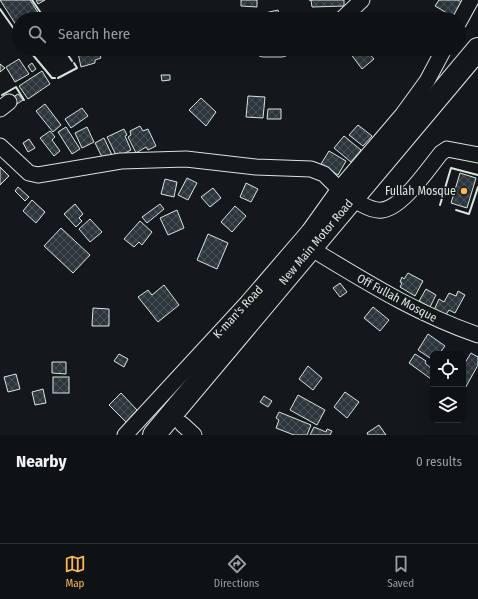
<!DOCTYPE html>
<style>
:root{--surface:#0f1215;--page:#181b1e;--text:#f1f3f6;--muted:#9b9ea0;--line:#2f3234;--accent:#ffb74d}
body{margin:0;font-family:"Fira Sans Condensed",sans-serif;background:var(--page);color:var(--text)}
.controls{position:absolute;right:12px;bottom:12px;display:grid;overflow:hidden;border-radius:6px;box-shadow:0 4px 16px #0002}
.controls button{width:36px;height:36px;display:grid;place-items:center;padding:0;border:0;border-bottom:1px solid var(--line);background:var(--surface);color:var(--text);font:20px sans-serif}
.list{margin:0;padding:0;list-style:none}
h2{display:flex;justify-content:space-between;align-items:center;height:52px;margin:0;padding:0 16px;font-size:17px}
h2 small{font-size:13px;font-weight:400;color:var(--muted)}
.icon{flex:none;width:22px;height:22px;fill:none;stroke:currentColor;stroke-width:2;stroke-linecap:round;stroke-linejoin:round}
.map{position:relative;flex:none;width:478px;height:435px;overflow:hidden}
.search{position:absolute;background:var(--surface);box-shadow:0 4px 16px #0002;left:12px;right:12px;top:12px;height:44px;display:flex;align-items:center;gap:10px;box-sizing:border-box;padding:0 14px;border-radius:22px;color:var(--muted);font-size:15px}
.sheet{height:108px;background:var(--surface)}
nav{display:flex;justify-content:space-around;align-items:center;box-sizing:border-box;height:56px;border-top:1px solid var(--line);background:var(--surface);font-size:11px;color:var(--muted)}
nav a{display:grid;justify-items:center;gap:2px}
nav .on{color:var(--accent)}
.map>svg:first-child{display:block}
</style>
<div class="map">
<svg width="478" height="435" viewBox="0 0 478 435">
<defs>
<pattern id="building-cross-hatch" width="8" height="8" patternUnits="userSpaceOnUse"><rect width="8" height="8" fill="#2c363c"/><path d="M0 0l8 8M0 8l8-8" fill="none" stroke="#4a5358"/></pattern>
</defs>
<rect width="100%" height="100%" fill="#14181c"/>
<g fill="url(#building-cross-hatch)" stroke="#d8e6dc">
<path d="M0 0H30L39 14 32 19H19L18 28Z"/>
<path d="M36 0H45L38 4Z"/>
<path d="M241 0H257V7L241 6Z"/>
<path d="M309 0H344V6L312 7 311 0Z"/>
<path d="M439 0H458L465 4 457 19 435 6Z"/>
<path d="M278 10 280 19H267L265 13Z"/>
<path d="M94 49H98L101 58 95 60V63L81 67 78 53Z"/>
<path d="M347 49H365L374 59 362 69Z"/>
<path d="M19 59 29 74 15 82 6 67Z"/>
<path d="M32 63 36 69 32 72 28 66Z"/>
<path d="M0 64 5 68 0 72Z"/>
<path d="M42 71 50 84 28 99 19 86Z"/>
<path d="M161 75H170V80L162 81Z"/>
<path d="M18 94 23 100 14 106 10 99Z"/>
<path d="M248 96 265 97 263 118 246 117Z"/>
<path d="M201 98 216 112 206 126 189 110Z"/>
<path d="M45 104 61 125 53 132 36 111Z"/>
<path d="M82 108 88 116 71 128 65 119Z"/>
<path d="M268 109H281V119H267Z"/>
<path d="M358 125 372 136 363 146 349 135Z"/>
<path d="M140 126 143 131 148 129 156 146 148 150 146 147 136 153 128 137 131 135 130 131Z"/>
<path d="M66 127 80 149 72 154 58 132Z"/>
<path d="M87 127 94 142 82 148 75 133Z"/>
<path d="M124 129 127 135 125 136 131 150 117 157 107 137Z"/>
<path d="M50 131 55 137 52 140 60 151 54 156 40 138Z"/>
<path d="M344 136 361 150 351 162 334 148Z"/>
<path d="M104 138 112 155 103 159 95 143Z"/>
<path d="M29 139 35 148 28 152 23 143Z"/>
<path d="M329 151 346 161 338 175 321 164Z"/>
<path d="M0 167 9 176 0 185Z"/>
<path d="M460 173 476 178 467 208 451 203Z"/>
<path d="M187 178 197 183 188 200 178 195Z"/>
<path d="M165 179 177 182 174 197 161 194Z"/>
<path d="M246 183 258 189 251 202 240 197Z"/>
<path d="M18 187 29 197 25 201 15 191Z"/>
<path d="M213 188 221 198 210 207 201 197Z"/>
<path d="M32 200 45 212 36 223 23 211Z"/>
<path d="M75 204 83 214 79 218 82 221 76 227 64 214Z"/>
<path d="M160 204 164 209 147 223 142 217Z"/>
<path d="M235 206 246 216 232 232 221 222Z"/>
<path d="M177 210 184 228 168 235 160 218Z"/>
<path d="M90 219 102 232 90 242 79 229Z"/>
<path d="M140 221 152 232 142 245 139 242 134 247 124 239Z"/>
<path d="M61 228 90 255 73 273 44 246Z"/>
<path d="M208 234 228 243 217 269 197 260Z"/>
<path d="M408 273 423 281 415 296 400 287 402 283 400 282 402 277 404 279Z"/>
<path d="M340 283 347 292 340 297 333 288Z"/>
<path d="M164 285 179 305 158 322 138 297 148 290 152 295Z"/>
<path d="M426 289 436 295 430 307 419 301Z"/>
<path d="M458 291 465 295 455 313 449 310 445 316 434 310 439 299 444 302 449 293 456 296Z"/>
<path d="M373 307 389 320 380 331 364 318Z"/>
<path d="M93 308 109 309V326H92Z"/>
<path d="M428 334 445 346 439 354H433V360L418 350Z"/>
<path d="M471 353 478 357V365L463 392V366Z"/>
<path d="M119 354 128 359 124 367 114 361Z"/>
<path d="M415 354 426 361 425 363 433 370V375L431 379 409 363Z"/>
<path d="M52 362H66V374L52 373Z"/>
<path d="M308 366 322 378 313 390 299 379Z"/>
<path d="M16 374 20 389 8 392 4 377Z"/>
<rect x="53" y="377" width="16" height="16"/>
<path d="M43 389 46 403 35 405 32 392Z"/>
<path d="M345 392 359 402 347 418 334 407Z"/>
<path d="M121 393 137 410 126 422 109 405Z"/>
<path d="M298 395 325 410 317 425 290 410Z"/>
<path d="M264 396 272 401 268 407 260 402Z"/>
<path d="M279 412 311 425 307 435H294L276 428 279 420 276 418Z"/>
<path d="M379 425 386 435H368L367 433Z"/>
<path d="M314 427 326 432 327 429 332 431 330 435H310Z"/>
</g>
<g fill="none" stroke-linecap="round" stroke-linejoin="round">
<g stroke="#d8e6dc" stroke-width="17">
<g id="minor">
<path d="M342 19 362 0"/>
<path d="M459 22 471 0"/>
<path d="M263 49H282"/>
<path d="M0 109 9 102"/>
<path d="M0 146 29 173 38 175 121 161 186 159 256 167 311 169 324 174 339 189 346 194"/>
<path d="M361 204C367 207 374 211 382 210 402 208 428 169 441 153L447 149 478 155"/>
<path d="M320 254C373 286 418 314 478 335"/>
<path d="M182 424 194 435"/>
<path d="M125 435 247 303 309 231 339 189 403 114 427 81 444 49"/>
</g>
</g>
<g stroke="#d8e6dc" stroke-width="24">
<path id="highway" d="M154 435 478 49"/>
</g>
<use href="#minor" stroke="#14181c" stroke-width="15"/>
<use href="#highway" stroke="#14181c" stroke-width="22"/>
<g stroke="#d8e6dc" stroke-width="2">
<path d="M32 0 45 19"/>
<path d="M0 9 19 36"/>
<path d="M28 49 52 78H55"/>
<path d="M65 49 67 51"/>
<path d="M68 55 72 61"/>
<path d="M58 78 77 68 74 63"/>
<path d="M2 95 16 87 24 100"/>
<path d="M440 205 451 168 478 175"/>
<path d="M456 210 469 214 478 187"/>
</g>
</g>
<circle fill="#ffb74d" stroke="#14181c" stroke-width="1.5" cx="464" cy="191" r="4"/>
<g text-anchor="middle" stroke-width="3" stroke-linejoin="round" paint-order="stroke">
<g font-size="12" fill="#d8e6dc" stroke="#14181c" text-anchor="end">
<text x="456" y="195">Fullah Mosque</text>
</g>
<g font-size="12" fill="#d8e6dc" stroke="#14181c">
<text transform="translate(316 242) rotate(-50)" y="4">New Main Motor Road</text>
<text transform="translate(397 298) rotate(28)" y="4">Off Fullah Mosque</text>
<text transform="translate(238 312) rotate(-47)" y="4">K-man's Road</text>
</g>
</g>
</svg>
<div class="controls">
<button><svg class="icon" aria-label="locate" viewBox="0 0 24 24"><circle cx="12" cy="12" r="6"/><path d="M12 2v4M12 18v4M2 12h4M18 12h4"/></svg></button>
<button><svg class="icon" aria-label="layers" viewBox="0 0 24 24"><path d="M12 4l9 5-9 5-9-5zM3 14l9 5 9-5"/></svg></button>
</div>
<div class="search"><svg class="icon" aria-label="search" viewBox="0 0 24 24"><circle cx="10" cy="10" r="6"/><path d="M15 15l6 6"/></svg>Search here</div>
</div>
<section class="sheet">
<h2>Nearby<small>0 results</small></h2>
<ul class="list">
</ul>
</section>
<nav>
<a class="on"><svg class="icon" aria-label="map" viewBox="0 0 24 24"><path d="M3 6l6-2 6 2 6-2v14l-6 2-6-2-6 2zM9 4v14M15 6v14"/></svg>Map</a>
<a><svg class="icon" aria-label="directions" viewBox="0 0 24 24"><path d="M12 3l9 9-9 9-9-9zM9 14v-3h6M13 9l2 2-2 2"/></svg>Directions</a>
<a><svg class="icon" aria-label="saved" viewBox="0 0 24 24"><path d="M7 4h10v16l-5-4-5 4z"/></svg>Saved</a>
</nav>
